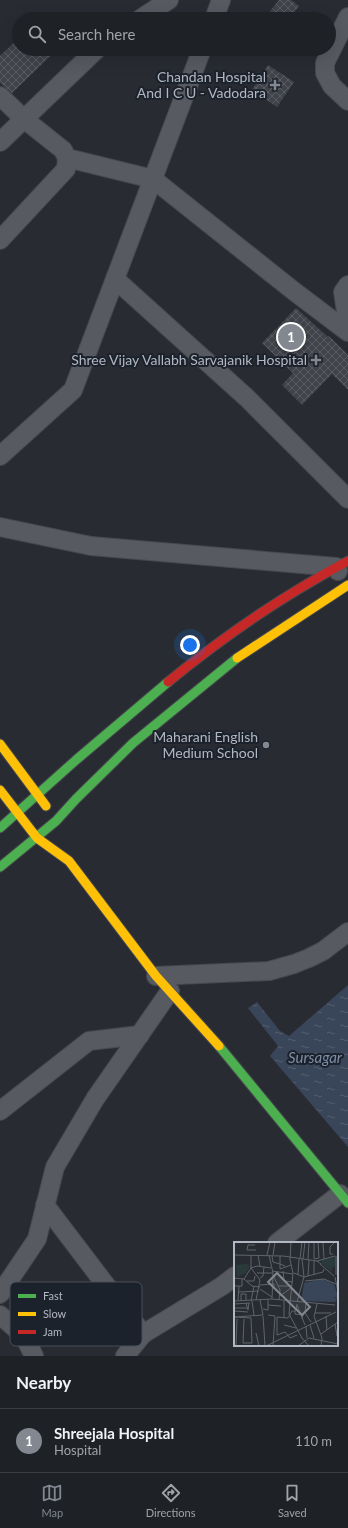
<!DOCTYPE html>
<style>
:root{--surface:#1e2126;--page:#2b2e32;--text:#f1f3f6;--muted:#a1a3a7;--line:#3c3e43;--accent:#828790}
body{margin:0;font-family:Lato,sans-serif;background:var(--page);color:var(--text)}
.you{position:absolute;left:190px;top:645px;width:14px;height:14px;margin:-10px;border:3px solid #fff;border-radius:50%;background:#1a73e8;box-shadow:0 0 0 6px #1a73e833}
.badge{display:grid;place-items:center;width:26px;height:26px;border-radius:50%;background:var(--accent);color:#fff;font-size:13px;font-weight:700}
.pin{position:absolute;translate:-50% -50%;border:2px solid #fff;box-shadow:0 1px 4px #0006}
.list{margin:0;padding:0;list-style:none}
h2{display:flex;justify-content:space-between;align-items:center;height:52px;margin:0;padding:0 16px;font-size:17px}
h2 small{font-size:13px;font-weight:400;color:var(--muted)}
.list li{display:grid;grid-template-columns:26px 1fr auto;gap:12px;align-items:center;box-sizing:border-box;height:64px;padding:0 16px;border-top:1px solid var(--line)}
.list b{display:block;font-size:15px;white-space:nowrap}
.list p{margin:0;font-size:13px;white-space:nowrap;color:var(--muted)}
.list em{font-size:13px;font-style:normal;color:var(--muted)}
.icon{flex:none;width:22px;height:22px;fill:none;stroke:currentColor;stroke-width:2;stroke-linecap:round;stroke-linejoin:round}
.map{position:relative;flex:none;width:348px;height:1356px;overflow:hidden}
.search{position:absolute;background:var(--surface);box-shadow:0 4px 16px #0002;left:12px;right:12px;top:12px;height:44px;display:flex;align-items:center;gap:10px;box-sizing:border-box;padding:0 14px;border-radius:22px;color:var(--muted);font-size:15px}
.sheet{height:116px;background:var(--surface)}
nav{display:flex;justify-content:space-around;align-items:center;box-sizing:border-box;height:56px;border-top:1px solid var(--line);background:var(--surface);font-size:11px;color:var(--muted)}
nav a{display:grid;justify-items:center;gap:2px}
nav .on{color:var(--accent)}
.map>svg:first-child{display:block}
</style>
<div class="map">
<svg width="348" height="1356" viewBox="0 0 348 1356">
<defs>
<pattern id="water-ripples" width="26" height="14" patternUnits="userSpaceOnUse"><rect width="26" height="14" fill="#394559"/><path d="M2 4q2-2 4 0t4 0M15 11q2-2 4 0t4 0" fill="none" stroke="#535e6f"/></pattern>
<pattern id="building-cross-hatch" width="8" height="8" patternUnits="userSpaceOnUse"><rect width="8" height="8" fill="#404349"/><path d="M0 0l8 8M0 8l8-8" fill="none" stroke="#595c62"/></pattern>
</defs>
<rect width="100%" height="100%" fill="#282c32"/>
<path fill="url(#water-ripples)" d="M348 985V1147L270 1056 278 1046 248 1008 257 1002 280 1031 289 1036Z"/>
<g fill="url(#building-cross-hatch)">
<path d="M279 0H291L299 6 289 19H264Z"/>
<path d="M19 38V49H58L12 93 0 83V56Z"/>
<path d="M268 65 294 82 277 107 252 90Z"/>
<path d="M296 308 328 337 329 336 348 355V390L332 374 302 405 282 385 293 373 262 343Z"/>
</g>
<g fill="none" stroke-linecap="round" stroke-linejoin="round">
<g stroke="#46484d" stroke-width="20">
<g id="street">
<path d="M348 17 325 63V73L332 86 348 101"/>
<path d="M140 19 169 0"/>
<path d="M214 19 221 0"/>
<path d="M0 96 24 119 63 150 67 158 66 169 0 240"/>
<path d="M0 142 97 49"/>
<path d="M67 158 153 179 295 292 348 332"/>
<path d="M115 279 247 398 348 499"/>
<path d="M348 285 343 292 348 324"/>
<path d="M0 456 73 390 202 49"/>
<path d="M0 527 91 546 336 567 338 571"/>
<path d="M156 976 269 971 294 964 309 958 323 951 348 932"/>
<path d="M0 1111 89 1041 140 1035"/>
<path d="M45 1205 143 1334"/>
<path d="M277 1243 340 1194"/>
<path d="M0 1294 37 1239 55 1167 95 1099 170 991"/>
<path d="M0 1315 24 1336 34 1356"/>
<path d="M125 1356 143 1334 222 1286 235 1276"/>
</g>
</g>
<g stroke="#46484d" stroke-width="11">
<g id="fast">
<path d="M0 828 76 760 168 682"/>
<path d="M0 867 56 821 76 799 133 743 237 658"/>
<path d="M219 1046 348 1203"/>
</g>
</g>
<g stroke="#46484d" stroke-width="11">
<g id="slow">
<path d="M237 658 348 585"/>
<path d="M0 744 46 806"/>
<path d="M0 790 37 838 69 861 156 976 219 1046"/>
</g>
</g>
<g stroke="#46484d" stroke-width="11">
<path id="jam" d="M168 682C224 636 284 595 348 561"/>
</g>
<use href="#street" stroke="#575a61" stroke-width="18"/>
<use href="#fast" stroke="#4caf50" stroke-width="9"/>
<use href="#slow" stroke="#ffc107" stroke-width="9"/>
<use href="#jam" stroke="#c62828" stroke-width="9"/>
</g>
<g fill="#828790" stroke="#1c222c" stroke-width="1.5">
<path d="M273 79h4v4h4v4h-4v4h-4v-4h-4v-4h4z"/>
<path d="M314 354h4v4h4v4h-4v4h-4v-4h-4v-4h4z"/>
<circle cx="266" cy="745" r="4"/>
</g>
<g text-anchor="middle" stroke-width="4" stroke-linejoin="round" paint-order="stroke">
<g font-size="14" fill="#b2b8c3" stroke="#1c222c" text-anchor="end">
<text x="266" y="82">Chandan Hospital<tspan x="266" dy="16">And I C U - Vadodara</tspan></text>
<text x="307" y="365">Shree Vijay Vallabh Sarvajanik Hospital</text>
<text x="258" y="742">Maharani English<tspan x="258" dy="16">Medium School</tspan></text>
</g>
<g font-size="15" font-style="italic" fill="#7d8ea8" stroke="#1c222c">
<text x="315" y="1063">Sursagar</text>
</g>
</g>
<g transform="translate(234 1242)">
<rect width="104" height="104" fill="#282c32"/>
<path d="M101 15V24L98 26V30L87 21 88 18ZM13 22 16 24 12 31 3 35 2 23Z" fill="#2a393a"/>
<path d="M88 37 100 42 104 54V56L99 55 103 57 101 60 67 59 70 41Z" fill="#394559"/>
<path fill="none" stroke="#5f646c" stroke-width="1" d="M57 0 56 18 59 31 55 72 68 96M80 0V17L85 16 84 0M89 0 90 17M21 3H14L13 8H22M99 12H96V5L101 0M0 13 49 14 83 19 87 22M17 13V26L26 38 22 58M24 13 26 25M33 13 36 0M35 13 39 31 38 57M39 13 41 0M38 14 39 20 46 22V27L57 23M46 14V22L51 24M66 17 68 0M68 17 70 35M69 17 71 0M74 17 75 0M83 19 101 14M86 22 100 34M38 29 59 32M49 29 50 39 59 40M23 31H39M60 31 70 35 89 30 90 27M64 32 65 17M39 33 46 48 45 58M80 33V19M102 33V14M74 34 75 18M101 35 104 50M0 36 10 37 17 26 23 24 37 26M26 36 29 34 30 25M10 37 18 44 26 45M13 39H20L21 34M71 39 90 37 102 42M26 43 40 42V46M0 44H8V37M44 44H58M26 47 38 55M5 50 25 49M46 54 57 46M4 58 5 44M0 59 38 57 101 63M7 59V52H12V58M17 59 20 44M18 59 20 73M63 60 70 35M12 61 14 68 15 61M72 61 71 71 77 80M0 62 16 61M83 62 81 71H97M34 63 47 64M63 63 71 83M0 66H13M29 67 34 68V58M0 69 14 70M61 69V72L69 73 68 77M81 71 80 74 88 96 87 104M34 73 41 74 39 104M29 74 31 103M92 74 93 88M1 75 17 76 18 101H9L10 77M1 75 29 73 26 58M43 75V93L51 90 56 96 63 93M43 75 54 76 58 69H62L63 62M50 76V59M101 82 103 94M50 83 62 86M76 83 80 96M72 84 73 96M22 91 25 104M87 92 104 80M67 95 75 104M2 104 3 77M32 104 102 70M64 104 75 96 104 102"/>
<path fill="#828790" fill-opacity="0.15" stroke="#828790" stroke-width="2" d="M43 31 76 65 68 73 34 40Z"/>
<rect width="104" height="104" fill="none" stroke="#b2b8c3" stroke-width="2"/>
</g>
<rect x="10" y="1282" width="132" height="64" rx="6" fill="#1c222c" stroke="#494f59" stroke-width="1"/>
<rect x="18" y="1294" width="18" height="4" fill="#4caf50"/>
<rect x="18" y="1312" width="18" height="4" fill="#ffc107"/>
<rect x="18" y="1330" width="18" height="4" fill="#c62828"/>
<g font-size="11" fill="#b2b8c3">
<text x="43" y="1300">Fast</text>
<text x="43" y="1318">Slow</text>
<text x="43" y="1336">Jam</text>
</g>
</svg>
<div class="you"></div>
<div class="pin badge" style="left:291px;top:337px">1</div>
<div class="search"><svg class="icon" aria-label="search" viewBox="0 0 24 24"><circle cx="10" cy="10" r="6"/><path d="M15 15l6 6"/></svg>Search here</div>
</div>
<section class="sheet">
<h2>Nearby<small></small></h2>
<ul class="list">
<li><span class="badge">1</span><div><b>Shreejala Hospital</b><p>Hospital</p></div><em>110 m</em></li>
</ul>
</section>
<nav>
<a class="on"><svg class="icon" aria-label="map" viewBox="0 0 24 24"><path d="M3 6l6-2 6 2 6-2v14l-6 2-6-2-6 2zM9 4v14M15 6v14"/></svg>Map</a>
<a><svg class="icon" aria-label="directions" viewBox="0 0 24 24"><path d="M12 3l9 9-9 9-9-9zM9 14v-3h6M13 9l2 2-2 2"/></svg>Directions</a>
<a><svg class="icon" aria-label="saved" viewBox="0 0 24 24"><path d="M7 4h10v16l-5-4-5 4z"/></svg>Saved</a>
</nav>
